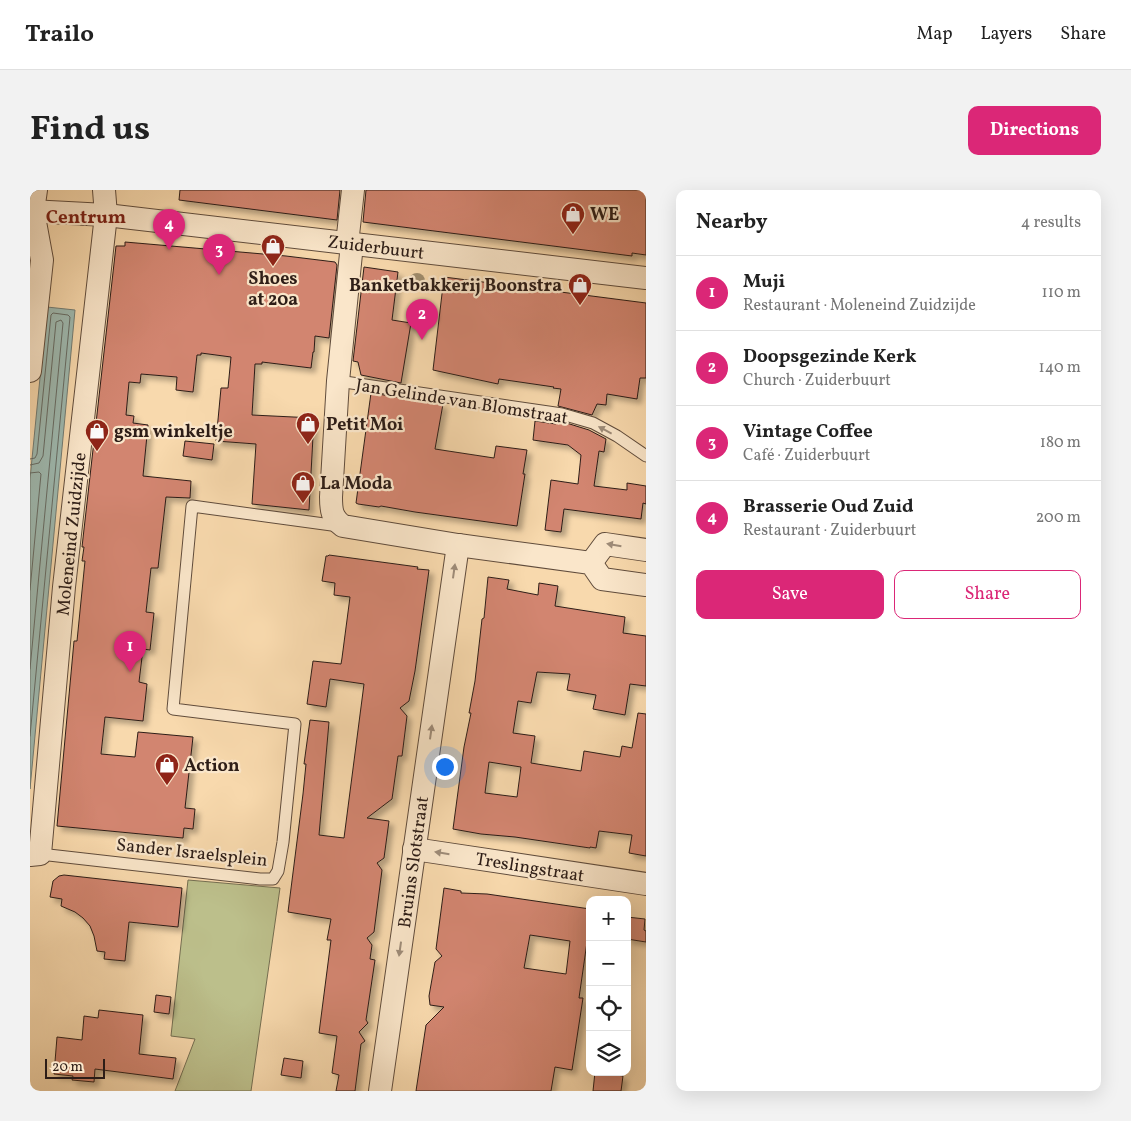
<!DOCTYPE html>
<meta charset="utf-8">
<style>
:root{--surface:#fff;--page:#f2f2f2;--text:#222;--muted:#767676;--line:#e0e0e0;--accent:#db2777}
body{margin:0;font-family:Vollkorn,serif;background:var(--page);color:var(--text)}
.controls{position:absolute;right:15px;bottom:15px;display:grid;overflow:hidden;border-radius:10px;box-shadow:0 5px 20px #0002}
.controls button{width:45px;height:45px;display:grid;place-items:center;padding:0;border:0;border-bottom:1px solid var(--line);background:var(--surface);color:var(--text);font:25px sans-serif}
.scale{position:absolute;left:15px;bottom:12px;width:60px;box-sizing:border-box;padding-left:5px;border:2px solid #2d1d17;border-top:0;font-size:14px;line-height:18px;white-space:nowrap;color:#2d1d17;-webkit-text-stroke:4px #fae6ca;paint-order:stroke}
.you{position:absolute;left:414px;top:576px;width:18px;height:18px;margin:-12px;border:4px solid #fff;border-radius:50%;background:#1a73e8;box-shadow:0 0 0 8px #1a73e833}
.badge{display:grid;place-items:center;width:32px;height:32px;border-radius:50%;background:var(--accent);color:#fff;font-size:16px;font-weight:700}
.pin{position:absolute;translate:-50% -41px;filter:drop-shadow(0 1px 2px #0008)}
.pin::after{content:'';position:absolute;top:26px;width:18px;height:15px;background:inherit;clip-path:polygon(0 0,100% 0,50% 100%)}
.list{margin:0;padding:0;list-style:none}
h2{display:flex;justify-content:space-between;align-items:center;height:65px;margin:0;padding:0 20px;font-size:21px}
h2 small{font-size:16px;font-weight:400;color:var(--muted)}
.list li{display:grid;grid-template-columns:32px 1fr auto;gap:15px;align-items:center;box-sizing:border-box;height:75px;padding:0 20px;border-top:1px solid var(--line)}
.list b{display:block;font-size:19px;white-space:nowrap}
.list p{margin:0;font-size:16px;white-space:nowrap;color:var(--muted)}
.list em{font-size:16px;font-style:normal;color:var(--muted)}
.actions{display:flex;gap:10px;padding:15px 20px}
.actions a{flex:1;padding:11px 0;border:1px solid var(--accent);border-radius:10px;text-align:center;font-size:18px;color:var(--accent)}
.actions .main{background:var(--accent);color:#fff}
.icon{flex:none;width:28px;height:28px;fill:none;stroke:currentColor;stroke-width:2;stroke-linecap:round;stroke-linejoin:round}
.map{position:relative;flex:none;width:616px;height:901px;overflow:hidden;border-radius:10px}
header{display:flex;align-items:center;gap:30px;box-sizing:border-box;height:70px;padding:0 25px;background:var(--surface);border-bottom:1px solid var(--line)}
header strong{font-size:24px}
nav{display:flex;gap:28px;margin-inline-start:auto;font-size:18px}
.intro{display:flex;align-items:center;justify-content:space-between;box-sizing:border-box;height:120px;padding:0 30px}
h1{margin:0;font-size:35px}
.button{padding:12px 22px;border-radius:10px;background:var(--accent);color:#fff;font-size:18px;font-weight:700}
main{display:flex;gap:30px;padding:0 30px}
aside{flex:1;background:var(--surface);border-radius:10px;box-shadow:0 5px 20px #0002}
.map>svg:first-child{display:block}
</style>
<header>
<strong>Trailo</strong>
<nav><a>Map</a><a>Layers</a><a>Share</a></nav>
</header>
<div class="intro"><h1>Find us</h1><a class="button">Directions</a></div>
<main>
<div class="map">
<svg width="616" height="901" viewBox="0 0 616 901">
<defs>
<filter id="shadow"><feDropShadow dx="4.5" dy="4.5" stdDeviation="2.5" flood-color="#0004"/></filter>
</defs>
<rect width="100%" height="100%" fill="#f8d9ad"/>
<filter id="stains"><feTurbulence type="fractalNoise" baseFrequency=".004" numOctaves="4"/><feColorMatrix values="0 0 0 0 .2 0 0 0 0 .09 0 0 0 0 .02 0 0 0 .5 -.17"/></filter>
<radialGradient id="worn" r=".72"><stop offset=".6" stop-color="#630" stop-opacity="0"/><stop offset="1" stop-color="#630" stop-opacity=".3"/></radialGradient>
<path fill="#bcbf8b" stroke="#746e51" d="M158 690 250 698 221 901H145L165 849 141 846Z"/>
<path fill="#9eb9b0" stroke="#717b73" d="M17 117 45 120 0 599V289Z"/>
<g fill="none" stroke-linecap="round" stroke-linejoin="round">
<g stroke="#666b64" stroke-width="1">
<path d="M0 269 5 268 7 264 21 125 23 123 38 125 40 127 0 546"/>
<path d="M0 275 9 273 13 266 26 132 31 130 33 133 0 479"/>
<path d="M0 283 9 282 11 284 0 400"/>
</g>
</g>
<g fill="#d28570" stroke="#2d1d17" fill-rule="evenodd" filter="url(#shadow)">
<path d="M150 0H310L307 30 149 10Z"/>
<path d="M336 0H616V65L602 63V66L333 32Z"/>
<path d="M95 52 256 66 305 72 307 75 299 148 285 146 284 162H283L281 178 232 172V174H225L222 225 284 228 279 320 222 314 226 254 186 251 191 198H198L201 167 171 163V165H167L163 202 146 200 147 187 111 184 110 193 99 192 96 225 104 226 103 233 118 235 113 286 161 291 160 308 136 307 128 378H121L116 422 124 423 120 460 113 459 109 492 117 494 113 531 75 527 71 564 105 567 108 542 163 547 155 618 165 619 163 639 154 638 153 648 27 636 44 451H47L55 371H52L54 357H52L86 56H95Z"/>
<path d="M334 77 368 82 362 130 381 133 371 193 331 185 328 172 323 171Z"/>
<path d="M414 87 616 113V188H610L607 209 577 204 576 215 567 214 562 225 528 216 531 199 523 198 524 197 469 189 468 194 403 180Z"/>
<path d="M341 203 413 214 405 259 464 268 466 256 497 260 493 284H495L487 336 385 322 351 316 349 317 328 314 326 313Z"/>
<path d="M505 231 526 234V231H530L559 240 576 249 574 262 569 261 564 296 597 300V293L616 296V314L613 313 611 329 534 319 531 342 515 340 521 290 548 294 551 265 538 255 503 250Z"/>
<path d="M155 251 184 254 182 270 153 266Z"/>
<path d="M299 365 388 377 387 379 399 380 385 481 379 511 370 518 377 526 372 566H368L362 609 337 628 359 631 354 668 347 673 352 680 344 742 337 748 342 755 340 769 345 770 336 830 338 833 329 842 335 851 331 854 325 901H306L309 885 302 883 307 846 289 843 301 750H297L301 729 258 722 273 604 276 574H274L280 530 299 532 289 645 314 648 334 494 300 489 296 517 277 514 283 471 311 474 312 468 320 407 304 405 305 393 292 391 296 366H298Z"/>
<path d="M458 387 479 390 477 399 508 405 509 393 528 396 525 416 595 427 593 443 616 446V496L600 494 595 525 563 519 566 505 537 500 540 484 507 482 501 513 488 511 483 543 505 546 501 573 551 581 554 561 590 567 592 556 602 558 608 523 616 524V666L599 663 602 645 569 641 566 658 560 657V658L485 647 451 644 423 639 434 557 441 523H439L445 491 452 429 454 428ZM459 572 491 577 487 607 455 603Z"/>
<path d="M34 685 152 698 148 737 99 732 95 771 74 769 75 762 67 761 64 746 60 736 53 728 45 722 31 716 32 709 20 707 23 691 29 686Z"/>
<path d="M414 698 431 701V703L457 704 560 719V745H558L549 808H553L542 880 525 877 521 901H386L396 835 414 817 400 815 399 806 405 772 412 766 406 759ZM500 745 540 751 536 784 494 778Z"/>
<path d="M597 727 615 729 614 740 616 741V752L597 749Z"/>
<path d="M126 805 141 807 139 824 124 822Z"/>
<path d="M69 820 113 825 109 864 146 868 143 889 65 879 64 892 42 890 43 886 24 884 27 847 52 850 54 826 68 828Z"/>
<path d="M254 868 273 871 271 888 251 885Z"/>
<path d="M565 882 593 886 591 901H563Z"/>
</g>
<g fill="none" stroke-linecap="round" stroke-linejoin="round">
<g stroke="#604c3c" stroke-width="13">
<g id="lane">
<path d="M308 191 532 224 563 233 587 246 616 266"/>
<path d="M10 664 230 689H243L248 681 253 652 265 534 143 519 162 316 309 336"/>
</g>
</g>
<g stroke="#604c3c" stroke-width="24">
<g id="street">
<path d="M0 21 76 25 616 88"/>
<path d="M317 54 323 0"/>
<path d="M322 54 308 191 301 307C301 321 302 328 313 336L428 355 561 373 572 389 616 395"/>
<path d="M0 181 12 70 3 21 6 0"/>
<path d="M561 373 575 354 616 360"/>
<path d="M384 659 616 694"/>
<path d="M0 665 10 664 34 397 76 25 74 0"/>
<path d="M350 901 428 355"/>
</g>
</g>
<use href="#lane" stroke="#fae6ca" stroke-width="11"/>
<use href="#street" stroke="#fae6ca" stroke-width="22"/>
</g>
<circle fill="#a08d6e" cx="387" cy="91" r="8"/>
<defs><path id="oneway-solid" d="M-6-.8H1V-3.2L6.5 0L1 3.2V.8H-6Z" transform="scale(1.25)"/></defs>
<g fill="#9e8c79">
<use href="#oneway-solid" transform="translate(575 240) rotate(-152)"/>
<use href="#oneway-solid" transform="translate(584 355) rotate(-170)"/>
<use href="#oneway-solid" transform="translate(424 381) rotate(-82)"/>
<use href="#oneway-solid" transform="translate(401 542) rotate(-82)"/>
<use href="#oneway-solid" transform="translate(412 663) rotate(-171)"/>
<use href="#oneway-solid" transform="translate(370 759) rotate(98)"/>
</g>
<defs>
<g id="shop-pin" transform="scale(1.25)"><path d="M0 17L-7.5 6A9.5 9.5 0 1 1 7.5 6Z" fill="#8f2418" stroke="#fae6ca"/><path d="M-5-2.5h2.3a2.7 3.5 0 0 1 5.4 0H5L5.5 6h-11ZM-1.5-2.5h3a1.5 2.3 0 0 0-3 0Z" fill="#fff"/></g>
</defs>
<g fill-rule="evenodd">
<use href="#shop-pin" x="543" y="24"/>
<use href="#shop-pin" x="243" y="56"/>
<use href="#shop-pin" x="550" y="95"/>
<use href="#shop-pin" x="278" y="234"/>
<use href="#shop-pin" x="67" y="241"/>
<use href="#shop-pin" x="273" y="293"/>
<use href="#shop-pin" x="137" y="575"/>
</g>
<g text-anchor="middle" stroke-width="4.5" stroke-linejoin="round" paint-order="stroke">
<g font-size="18" font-weight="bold" fill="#2d1d17" stroke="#fae6ca" text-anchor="start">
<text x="560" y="30">WE</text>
<text x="243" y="94" text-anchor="middle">Shoes<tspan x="243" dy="21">at 20a</tspan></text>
<text x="532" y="101" text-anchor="end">Banketbakkerij Boonstra</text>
<text x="296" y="240">Petit Moi</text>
<text x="84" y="247">gsm winkeltje</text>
<text x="290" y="299">La Moda</text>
<text x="154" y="581">Action</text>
</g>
<g font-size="18" fill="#2d1d17" stroke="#fae6ca">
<text transform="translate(346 57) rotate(7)" y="6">Zuiderbuurt</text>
<text transform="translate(432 211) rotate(9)" y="6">Jan Gelinde van Blomstraat</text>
<text transform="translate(41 344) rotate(-84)" y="6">Moleneind Zuidzijde</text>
<text transform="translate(162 662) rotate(6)" y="6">Sander Israelsplein</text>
<text transform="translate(383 672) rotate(-82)" y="6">Bruins Slotstraat</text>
<text transform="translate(500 677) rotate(9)" y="6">Treslingstraat</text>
</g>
<g font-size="19" font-weight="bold" fill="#7a1f14" stroke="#fae6ca">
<text x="56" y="33">Centrum</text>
</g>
</g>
<rect width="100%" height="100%" filter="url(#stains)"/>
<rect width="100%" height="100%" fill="url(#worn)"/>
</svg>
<div class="controls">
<button>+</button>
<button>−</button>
<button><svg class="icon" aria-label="locate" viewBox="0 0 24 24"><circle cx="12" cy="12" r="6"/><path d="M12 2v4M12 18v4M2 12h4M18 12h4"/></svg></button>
<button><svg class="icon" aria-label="layers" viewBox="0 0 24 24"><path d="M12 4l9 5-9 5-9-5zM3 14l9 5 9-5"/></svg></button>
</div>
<div class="scale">20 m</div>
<div class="you"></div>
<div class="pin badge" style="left:100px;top:482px">1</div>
<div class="pin badge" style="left:392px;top:150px">2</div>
<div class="pin badge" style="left:189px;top:85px">3</div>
<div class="pin badge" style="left:139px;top:60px">4</div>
</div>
<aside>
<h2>Nearby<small>4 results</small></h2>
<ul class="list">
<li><span class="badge">1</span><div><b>Muji</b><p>Restaurant · Moleneind Zuidzijde</p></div><em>110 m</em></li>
<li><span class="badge">2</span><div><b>Doopsgezinde Kerk</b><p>Church · Zuiderbuurt</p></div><em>140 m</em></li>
<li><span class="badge">3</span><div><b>Vintage Coffee</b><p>Café · Zuiderbuurt</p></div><em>180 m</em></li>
<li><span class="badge">4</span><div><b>Brasserie Oud Zuid</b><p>Restaurant · Zuiderbuurt</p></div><em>200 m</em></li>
</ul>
<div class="actions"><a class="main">Save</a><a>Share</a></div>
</aside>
</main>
